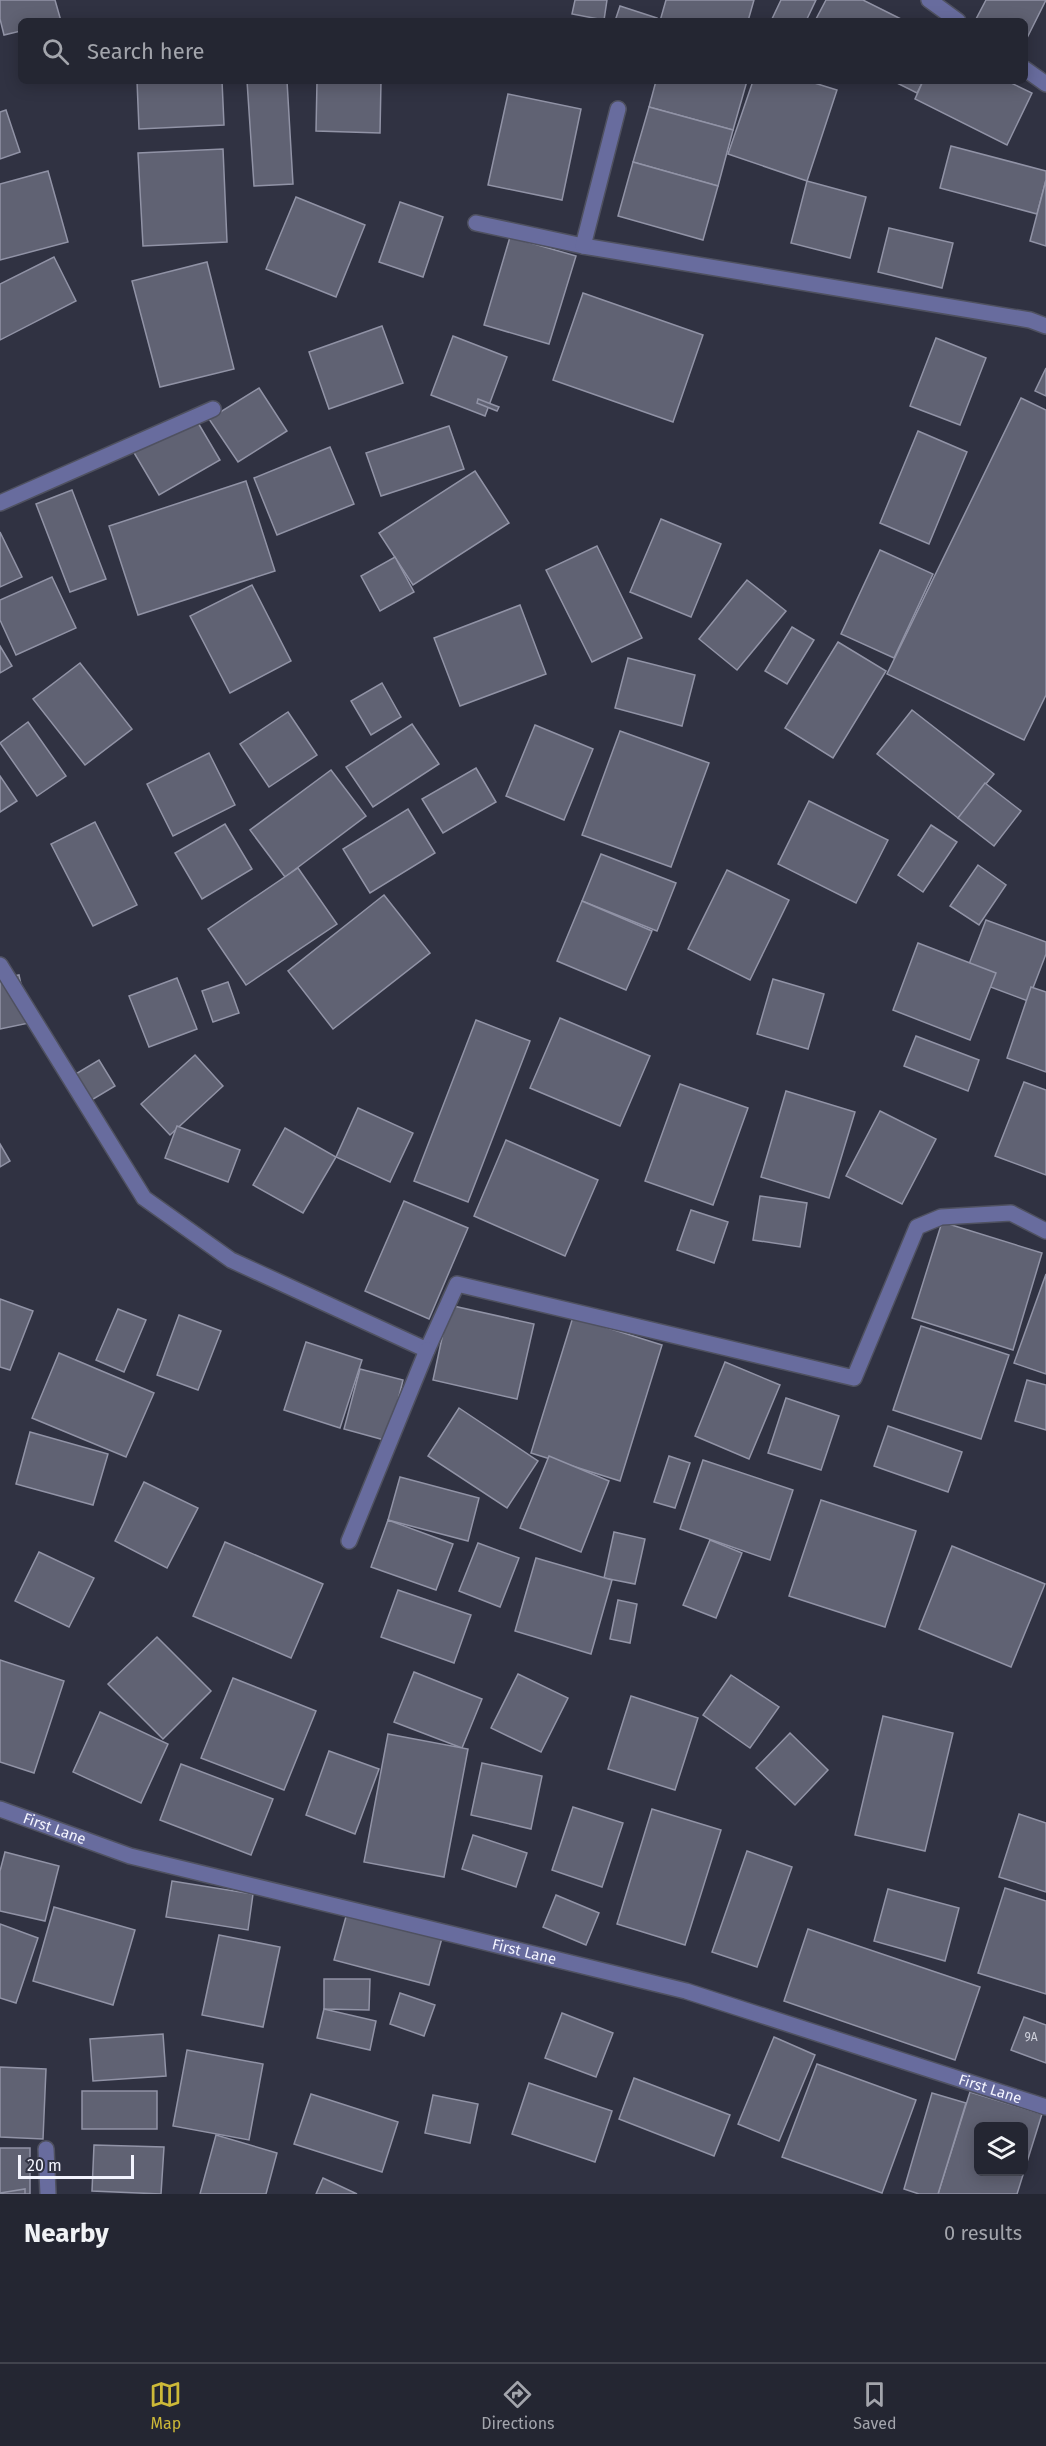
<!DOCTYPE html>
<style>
:root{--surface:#242632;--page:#2c2e3a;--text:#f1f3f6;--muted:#a3a5ac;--line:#41434d;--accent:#cdb938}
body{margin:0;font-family:"Fira Sans",sans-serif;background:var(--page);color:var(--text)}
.controls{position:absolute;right:18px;bottom:18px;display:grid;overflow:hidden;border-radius:9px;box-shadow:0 3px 15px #0003}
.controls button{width:54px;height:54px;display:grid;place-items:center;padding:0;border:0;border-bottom:2px solid var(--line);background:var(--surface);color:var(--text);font:30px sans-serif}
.scale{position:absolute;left:18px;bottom:15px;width:116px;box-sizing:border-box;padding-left:6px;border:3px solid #f3f4fe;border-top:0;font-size:16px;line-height:21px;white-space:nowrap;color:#f3f4fe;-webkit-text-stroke:4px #303242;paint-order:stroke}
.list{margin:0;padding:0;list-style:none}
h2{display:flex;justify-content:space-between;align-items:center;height:78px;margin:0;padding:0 24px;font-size:26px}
h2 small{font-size:20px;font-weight:400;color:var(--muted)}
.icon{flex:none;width:33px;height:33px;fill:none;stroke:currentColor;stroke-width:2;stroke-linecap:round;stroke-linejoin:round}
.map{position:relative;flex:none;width:1046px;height:2194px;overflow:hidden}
.search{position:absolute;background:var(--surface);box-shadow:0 3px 15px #0003;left:18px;right:18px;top:18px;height:66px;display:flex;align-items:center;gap:15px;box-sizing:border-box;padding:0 21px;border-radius:9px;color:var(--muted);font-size:22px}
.sheet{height:168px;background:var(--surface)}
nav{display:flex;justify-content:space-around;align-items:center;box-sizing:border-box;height:84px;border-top:2px solid var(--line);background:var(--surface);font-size:16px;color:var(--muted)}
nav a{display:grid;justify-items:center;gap:3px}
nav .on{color:var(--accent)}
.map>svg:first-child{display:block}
</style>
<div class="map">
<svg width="1046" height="2194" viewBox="0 0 1046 2194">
<rect width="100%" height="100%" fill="#303242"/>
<g fill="#606273" stroke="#9193a6" stroke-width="1.5" fill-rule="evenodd">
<path d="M0 0H55L61 21H21V31L4 35 0 19Z"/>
<path d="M575 0H607L604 20 572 14Z"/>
<path d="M666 0H754L748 21H660Z"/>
<path d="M781 0H816L806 21H776L772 19Z"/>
<path d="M826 0H863L905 21H815Z"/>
<path d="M986 0H1046L1025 42V21H975Z"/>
<path d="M620 6 657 18 656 21H615Z"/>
<path d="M220 19V21H167Z"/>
<path d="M137 81H222L224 125 139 129Z"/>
<path d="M247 81H287L293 184 254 186Z"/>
<path d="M317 81H381L380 133 316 131Z"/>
<path d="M656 81H747L733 130 649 107Z"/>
<path d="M753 81H808L837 90 807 181 728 154Z"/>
<path d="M893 81H923L917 93Z"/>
<path d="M923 81H1007L1032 93 1007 145 915 99Z"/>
<path d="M508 94 581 109 562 200 488 185Z"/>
<path d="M649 107 733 130 718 186 633 162Z"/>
<path d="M6 110 20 152 0 159V112Z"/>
<path d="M951 146 1046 171V180L1037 214 940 188Z"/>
<path d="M223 149 227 242 143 246 138 153Z"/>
<path d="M633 162 718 186 703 240 618 216Z"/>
<path d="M48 171 68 242 0 260V184Z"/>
<path d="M1046 180V246L1030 241Z"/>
<path d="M807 181 866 197 850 258 791 243Z"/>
<path d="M296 197 365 225 336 297 266 269Z"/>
<path d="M400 202 443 217 423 277 379 262Z"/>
<path d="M889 228 953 243 942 288 878 272Z"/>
<path d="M510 237 576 256 549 344 484 325Z"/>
<path d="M54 257 76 301 0 340V284Z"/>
<path d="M207 262 234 369 160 387 132 281Z"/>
<path d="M583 293 703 335 673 422 553 380Z"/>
<path d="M382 326 403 383 329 409 309 352Z"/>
<path d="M453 336 507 357 485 416 431 395Z"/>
<path d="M936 338 986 358 960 425 910 406Z"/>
<path d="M1046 368V396L1035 391Z"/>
<path d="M259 388 287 431 238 462 209 419Z"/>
<path d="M1021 398 1046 410V695L1024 740 887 674Z"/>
<path d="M478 399 499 407 497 411 477 403Z"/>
<path d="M194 416 220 460 159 495 133 451Z"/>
<path d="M449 426 464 469 381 496 366 453Z"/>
<path d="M918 431 967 452 929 544 880 523Z"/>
<path d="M330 447 354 504 277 535 254 478Z"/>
<path d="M475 471 509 523 413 585 379 533Z"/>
<path d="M246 481 275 571 138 615 109 526Z"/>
<path d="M72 490 106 579 70 592 36 504Z"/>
<path d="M661 519 721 544 691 617 630 592Z"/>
<path d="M0 532 22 577 0 587Z"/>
<path d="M597 546 642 638 592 662 546 570Z"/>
<path d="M880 550 933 574 894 658 841 634Z"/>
<path d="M395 557 414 592 380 611 361 576Z"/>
<path d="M52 577 76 628 16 655 0 620V600Z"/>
<path d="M747 580 786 611 737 670 699 639Z"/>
<path d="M252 585 291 661 230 693 190 616Z"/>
<path d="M520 605 546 674 460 706 434 638Z"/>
<path d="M792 627 814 640 787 684 765 671Z"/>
<path d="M838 642 886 671 833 758 785 728Z"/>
<path d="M0 646 12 666 0 673Z"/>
<path d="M628 658 695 675 682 726 615 708Z"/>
<path d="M80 663 132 729 85 765 33 699Z"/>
<path d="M382 683 401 717 371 735 351 701Z"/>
<path d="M912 710 994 774 958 818 877 754Z"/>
<path d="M288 712 317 755 269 787 240 744Z"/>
<path d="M28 722 66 776 37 796 0 743Z"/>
<path d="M412 724 439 764 373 807 346 767Z"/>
<path d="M535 725 593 749 564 820 506 796Z"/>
<path d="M620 731 709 763 671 867 582 835Z"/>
<path d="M209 753 235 805 173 836 147 784Z"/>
<path d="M476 768 496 802 443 833 422 799Z"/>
<path d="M331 770 366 816 285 877 250 830Z"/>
<path d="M0 776 17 801 0 812Z"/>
<path d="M985 783 1021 811 994 846 958 818Z"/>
<path d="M809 801 888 840 856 903 778 864Z"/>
<path d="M408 809 435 853 370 893 343 849Z"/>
<path d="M95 822 137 905 93 926 51 844Z"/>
<path d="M225 824 252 869 202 899 175 853Z"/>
<path d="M931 825 957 842 923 892 898 875Z"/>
<path d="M601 854 676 883 657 931 582 901Z"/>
<path d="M978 865 1006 885 979 925 950 906Z"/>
<path d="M298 868 337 924 246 985 208 929Z"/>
<path d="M727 870 789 900 750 980 688 949Z"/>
<path d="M384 895 430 953 333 1029 288 971Z"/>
<path d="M582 901 652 931 626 990 557 961Z"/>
<path d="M986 920 1046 942V954L1028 1001 964 977Z"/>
<path d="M918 943 996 973 970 1040 893 1010Z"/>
<path d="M19 975 29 1023 0 1029V979Z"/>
<path d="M177 978 197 1029 149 1047 129 996Z"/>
<path d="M773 979 824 994 808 1049 757 1034Z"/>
<path d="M228 982 239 1013 213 1022 202 991Z"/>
<path d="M1031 987 1046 992V1072L1007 1058Z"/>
<path d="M560 1018 650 1056 620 1126 530 1088Z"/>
<path d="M476 1020 530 1041 468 1202 414 1181Z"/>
<path d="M916 1036 979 1060 968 1091 904 1066Z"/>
<path d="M195 1055 223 1086 170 1135 141 1104Z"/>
<path d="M99 1060 115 1086 85 1104 69 1078Z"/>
<path d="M1024 1082 1046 1090V1175L995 1156Z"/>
<path d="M680 1084 748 1108 713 1205 645 1181Z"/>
<path d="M786 1091 855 1112 829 1198 761 1177Z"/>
<path d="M358 1108 413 1133 390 1182 336 1157Z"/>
<path d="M880 1111 936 1139 902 1204 846 1176Z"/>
<path d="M177 1126 240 1150 228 1182 165 1158Z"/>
<path d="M285 1128 336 1157 303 1213 253 1185Z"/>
<path d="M506 1140 598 1180 565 1256 474 1216Z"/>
<path d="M0 1144 10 1161 0 1167Z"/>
<path d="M760 1196 807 1203 800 1247 753 1240Z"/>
<path d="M404 1201 468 1228 429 1319 365 1291Z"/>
<path d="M691 1210 728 1222 714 1263 677 1250Z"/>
<path d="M942 1222 1042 1253 1013 1350 912 1318Z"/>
<path d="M1046 1274V1374L1014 1363Z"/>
<path d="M0 1299 33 1311 10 1370 0 1367Z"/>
<path d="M449 1305 534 1324 517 1399 433 1380Z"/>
<path d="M118 1309 146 1320 124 1372 96 1360Z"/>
<path d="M179 1315 221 1331 198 1390 157 1375Z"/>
<path d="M573 1317 662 1345 620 1481 531 1453Z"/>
<path d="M921 1326 1009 1355 981 1439 893 1410Z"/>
<path d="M306 1342 362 1360 340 1428 284 1410Z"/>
<path d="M59 1353 154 1393 126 1457 32 1418Z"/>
<path d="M725 1362 780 1385 749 1459 695 1436Z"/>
<path d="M360 1369 403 1380 388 1441 344 1429Z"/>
<path d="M1027 1380 1046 1385V1430L1015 1421Z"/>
<path d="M786 1398 839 1416 821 1470 768 1453Z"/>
<path d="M459 1408 538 1461 507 1508 428 1456Z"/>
<path d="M888 1426 962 1452 948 1492 874 1466Z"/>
<path d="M30 1432 108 1454 93 1505 16 1484Z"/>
<path d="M549 1456 609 1481 581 1552 520 1528Z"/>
<path d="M669 1456 690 1463 675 1508 654 1502Z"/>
<path d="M703 1460 793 1490 770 1560 680 1529Z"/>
<path d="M400 1477 479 1498 468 1541 388 1520Z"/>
<path d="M144 1482 198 1508 167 1568 115 1541Z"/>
<path d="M821 1500 916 1531 885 1627 789 1596Z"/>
<path d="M388 1520 453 1544 436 1590 371 1567Z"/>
<path d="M614 1532 645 1539 635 1584 604 1578Z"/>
<path d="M710 1540 742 1553 716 1618 683 1605Z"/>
<path d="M225 1542 323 1584 291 1658 193 1616Z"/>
<path d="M478 1543 519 1558 500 1607 459 1591Z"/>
<path d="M952 1546 1045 1584 1011 1667 919 1629Z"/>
<path d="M39 1552 94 1578 69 1627 15 1601Z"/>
<path d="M536 1558 612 1580 591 1654 515 1631Z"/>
<path d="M398 1590 471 1615 454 1663 381 1637Z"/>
<path d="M618 1600 637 1604 630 1643 610 1639Z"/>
<path d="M157 1637 211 1691 163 1739 108 1684Z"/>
<path d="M0 1660 64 1681 34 1773 0 1762Z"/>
<path d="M414 1672 482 1699 462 1748 394 1722Z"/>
<path d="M518 1674 568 1698 541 1752 491 1728Z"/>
<path d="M731 1675 779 1707 750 1748 703 1715Z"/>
<path d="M233 1678 316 1711 284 1790 201 1758Z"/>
<path d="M631 1696 698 1718 675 1790 608 1769Z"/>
<path d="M100 1712 168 1744 141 1803 73 1772Z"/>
<path d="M883 1716 953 1733 925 1851 855 1835Z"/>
<path d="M790 1733 828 1770 795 1805 756 1768Z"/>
<path d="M388 1734 468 1749 444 1877 364 1862Z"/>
<path d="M329 1751 379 1769 355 1834 306 1815Z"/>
<path d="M482 1763 542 1776 531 1829 471 1815Z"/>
<path d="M181 1764 273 1799 251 1855 160 1820Z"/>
<path d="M573 1807 623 1823 602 1887 552 1870Z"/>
<path d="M652 1809 721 1830 685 1945 617 1924Z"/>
<path d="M1019 1814 1046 1823V1892L999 1877Z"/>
<path d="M473 1835 527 1853 516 1887 462 1869Z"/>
<path d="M747 1851 792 1867 757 1967 712 1952Z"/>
<path d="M5 1852 59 1866 45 1921 0 1911V1871Z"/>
<path d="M172 1881 253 1894 248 1930 166 1917Z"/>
<path d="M1005 1888 1046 1901V1994L978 1973Z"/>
<path d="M888 1889 959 1908 945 1961 874 1941Z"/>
<path d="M556 1895 599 1913 586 1945 543 1927Z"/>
<path d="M54 1907 135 1930 113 2005 33 1981Z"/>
<path d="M347 1913 442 1938 429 1985 334 1960Z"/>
<path d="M0 1924 38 1938 16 2003 0 1998Z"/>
<path d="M808 1929 980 1987 955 2060 784 2001Z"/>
<path d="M219 1935 280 1947 263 2027 202 2015Z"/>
<path d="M324 1979H370L369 2010 324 2009Z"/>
<path d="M400 1993 435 2005 424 2036 390 2024Z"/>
<path d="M324 2009 376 2021 370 2050 317 2038Z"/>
<path d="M562 2013 613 2033 596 2077 545 2058Z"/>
<path d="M1024 2017 1046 2025V2063L1011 2050Z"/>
<path d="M163 2034 166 2076 93 2081 90 2039Z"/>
<path d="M774 2037 815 2055 779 2141 738 2124Z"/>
<path d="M187 2050 263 2064 249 2140 173 2126Z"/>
<path d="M817 2064 916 2100 882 2193 782 2157Z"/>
<path d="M0 2067 46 2069 43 2139 0 2137Z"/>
<path d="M634 2078 730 2115 714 2156 619 2119Z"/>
<path d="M529 2083 612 2111 595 2162 512 2134Z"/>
<rect x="82" y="2091" width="75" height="38"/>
<path d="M970 2092 1042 2114 1017 2194H938ZM978 2126H1024V2172H978Z"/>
<path d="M932 2093 966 2103 938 2194H919L904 2189Z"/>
<path d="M311 2094 398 2122 382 2172 294 2144Z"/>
<path d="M433 2095 478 2104 470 2143 425 2133Z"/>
<path d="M216 2135 277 2153 266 2194H200Z"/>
<path d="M94 2145 164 2147 161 2194 92 2191Z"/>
<rect x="0" y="2148" width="30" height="46"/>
<path d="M323 2178 357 2194H316Z"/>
<path d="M25 2189V2194H0V2193Z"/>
</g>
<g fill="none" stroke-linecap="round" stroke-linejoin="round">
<g stroke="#4f5160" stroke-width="18">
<g id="minor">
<path d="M929 0 958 21"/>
<path d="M1025 69 1046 84"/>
<path d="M476 223 583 246 1030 320 1046 326"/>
<path d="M583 246 618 109"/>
<path d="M0 503 213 409"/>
<path d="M0 965 144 1198 231 1260 427 1350 457 1284 854 1378 917 1227 941 1217 1011 1213 1046 1231"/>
<path d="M349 1541 427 1350"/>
<path id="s1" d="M0 1809 130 1856 686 1991 1046 2107"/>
<path d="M46 2149 48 2194"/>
</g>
</g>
<use href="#minor" stroke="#686c9e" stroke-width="15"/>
</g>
<g text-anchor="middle" stroke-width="5" stroke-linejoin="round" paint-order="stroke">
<g font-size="12" fill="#ced0db">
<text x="1031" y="2041">9A</text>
</g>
<g font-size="15" fill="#f3f4fe" stroke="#303242">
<text dy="5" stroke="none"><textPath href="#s1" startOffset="58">First Lane</textPath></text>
<text dy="5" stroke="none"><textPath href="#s1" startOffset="544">First Lane</textPath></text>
<text dy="5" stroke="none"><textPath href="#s1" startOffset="1030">First Lane</textPath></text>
</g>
</g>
</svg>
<div class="controls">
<button><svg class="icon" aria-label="layers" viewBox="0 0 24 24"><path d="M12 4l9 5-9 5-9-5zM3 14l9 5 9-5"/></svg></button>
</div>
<div class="scale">20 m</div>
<div class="search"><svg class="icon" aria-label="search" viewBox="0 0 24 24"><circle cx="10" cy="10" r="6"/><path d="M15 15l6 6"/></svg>Search here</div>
</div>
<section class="sheet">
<h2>Nearby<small>0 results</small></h2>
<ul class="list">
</ul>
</section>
<nav>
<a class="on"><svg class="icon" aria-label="map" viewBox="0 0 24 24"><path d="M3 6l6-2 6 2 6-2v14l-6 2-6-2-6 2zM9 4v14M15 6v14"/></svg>Map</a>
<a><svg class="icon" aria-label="directions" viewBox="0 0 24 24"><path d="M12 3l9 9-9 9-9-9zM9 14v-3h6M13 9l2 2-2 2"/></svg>Directions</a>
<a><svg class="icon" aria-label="saved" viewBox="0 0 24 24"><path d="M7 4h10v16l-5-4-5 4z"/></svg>Saved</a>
</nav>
